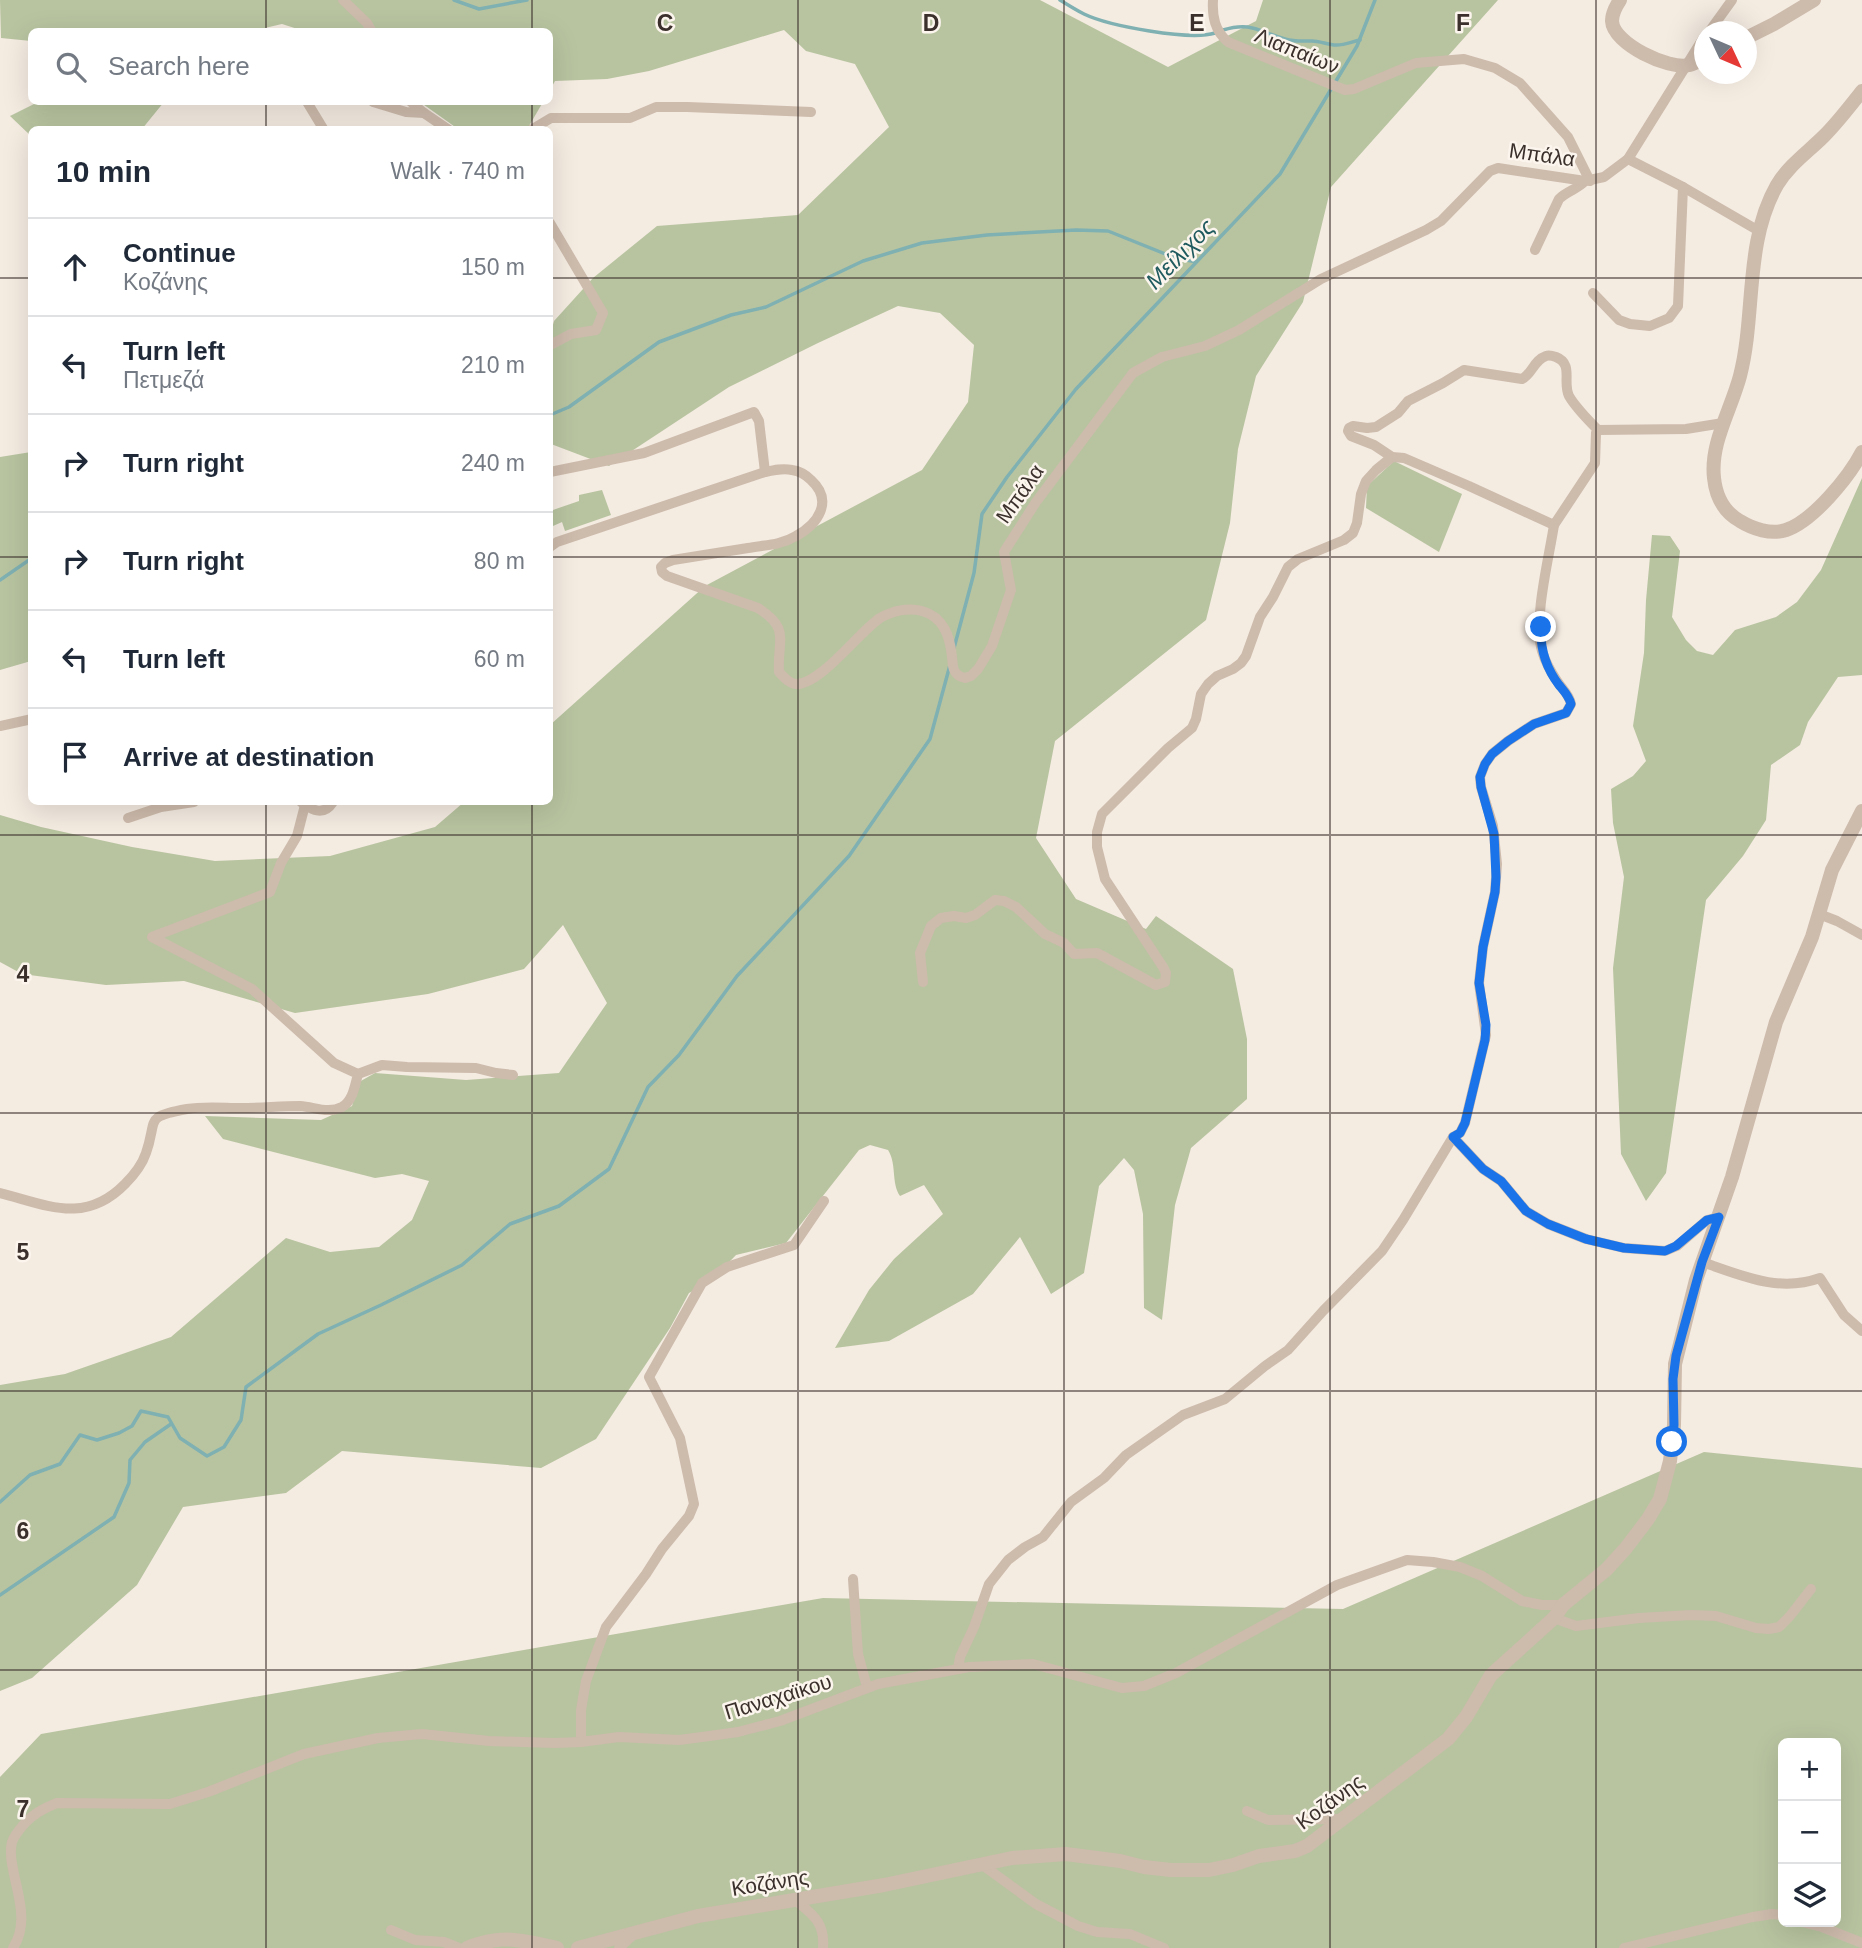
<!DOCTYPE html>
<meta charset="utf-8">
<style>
:root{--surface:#fff;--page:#f2f2f3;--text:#1f2937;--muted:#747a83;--line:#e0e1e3}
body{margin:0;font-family:Helvetica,sans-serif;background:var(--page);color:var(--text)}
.controls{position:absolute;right:21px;bottom:21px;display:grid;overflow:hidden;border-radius:10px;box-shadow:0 7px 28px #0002}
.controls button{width:63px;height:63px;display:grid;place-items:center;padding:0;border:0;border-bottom:2px solid var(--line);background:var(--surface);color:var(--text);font:35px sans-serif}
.compass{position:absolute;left:1694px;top:21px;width:63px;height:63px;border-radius:50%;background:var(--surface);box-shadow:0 7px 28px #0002;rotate:134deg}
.stop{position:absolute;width:21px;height:21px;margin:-16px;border:5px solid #1a73e8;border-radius:50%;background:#fff}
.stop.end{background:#1a73e8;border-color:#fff;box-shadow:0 2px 7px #0008}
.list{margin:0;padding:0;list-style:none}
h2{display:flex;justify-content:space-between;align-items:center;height:91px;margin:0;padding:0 28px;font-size:30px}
h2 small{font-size:23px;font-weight:400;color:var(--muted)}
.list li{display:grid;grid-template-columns:46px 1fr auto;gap:21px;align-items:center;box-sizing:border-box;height:98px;padding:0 28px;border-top:2px solid var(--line)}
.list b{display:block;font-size:26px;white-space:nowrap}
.list p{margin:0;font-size:23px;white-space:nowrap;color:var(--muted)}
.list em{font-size:23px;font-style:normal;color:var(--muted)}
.icon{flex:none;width:38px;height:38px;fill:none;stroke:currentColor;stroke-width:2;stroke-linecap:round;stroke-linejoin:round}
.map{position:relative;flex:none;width:1862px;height:1948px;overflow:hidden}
.search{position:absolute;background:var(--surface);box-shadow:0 7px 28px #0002;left:28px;top:28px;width:525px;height:77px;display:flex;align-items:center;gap:18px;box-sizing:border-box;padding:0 24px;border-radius:10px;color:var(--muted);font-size:26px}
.panel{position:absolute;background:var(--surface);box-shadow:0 7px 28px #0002;left:28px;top:126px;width:525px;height:679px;border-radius:10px}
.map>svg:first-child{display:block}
</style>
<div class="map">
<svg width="1862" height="1948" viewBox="0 0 1862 1948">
<rect width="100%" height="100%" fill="#f4ebe1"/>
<g fill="#b8c4a0" fill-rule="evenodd">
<path d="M0 0H1040L1168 67 1256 21 1263 0H1498L1331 187 1303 302 1256 376 1238 449 1230 523 1206 620 1055 741 1036 838 1076 899 1146 929 1156 916 1233 969 1247 1039V1099L1191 1148 1175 1205 1162 1320 1144 1308 1143 1214 1134 1170 1124 1158 1099 1186 1084 1273 1051 1294 1020 1237 973 1294 889 1341 835 1348 869 1290 894 1259 943 1214 924 1185 900 1196C891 1183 897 1164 888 1150L870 1145 859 1150 786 1243 736 1255 709 1283 689 1293 670 1328 596 1439 541 1468 342 1451 286 1493 183 1507 137 1585 32 1678 0 1691V1385L65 1374 171 1337 286 1238 330 1252 379 1247 412 1220 429 1181 402 1174 375 1178 223 1139 205 1116 321 1120 352 1106 359 1082 375 1073 466 1080 559 1073 607 1003 563 925 524 969 428 994 295 1013 184 981 106 985 22 974 0 962V815L41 827 132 847 215 861 330 856 435 827 464 802H550V725L705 586 922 470 968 402 974 345 940 313 898 306 818 343 729 387 609 466 551 444 550 441V336L554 321 593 278 657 226 798 215 889 127 855 64 806 51 784 30 649 71 607 79 555 81 550 90V32H307L282 24 248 32H32L31 41 1 38Z"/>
<path d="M38 102H164L142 129 32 130 31 136 10 116Z"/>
<path d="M420 102H543L529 126 521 130 458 129Z"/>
<path d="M31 452V661L0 670V457Z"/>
<path d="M1394 461 1462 494 1439 552 1366 508 1367 486Z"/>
<path d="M1862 478V675L1838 677 1808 722 1800 745 1771 765 1766 820 1743 856 1706 900 1666 1173 1646 1201 1621 1154 1613 968 1624 877 1613 823 1611 789 1633 776 1646 761 1633 726 1644 653 1646 600 1652 535 1670 536 1680 551 1672 617 1686 640 1697 651 1713 655 1735 630 1776 617 1797 602 1821 570Z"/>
<path d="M602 490 611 515 565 531 562 522 553 526 550 511 579 501V495Z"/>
<path d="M1704 1452 1862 1468V1948H0V1777L41 1734 823 1598 1343 1609ZM1783 1743H1836V1922H1783Z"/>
</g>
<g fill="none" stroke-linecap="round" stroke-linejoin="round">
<g stroke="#7fb0b2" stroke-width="3.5">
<path d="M454 0 479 9 527 0"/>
<path d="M1060 0C1068 5 1076 10 1084 14 1109 26 1190 41 1215 33"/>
<path d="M1223 30C1252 21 1259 32 1285 39 1295 42 1303 41 1312 41 1319 41 1326 44 1334 45 1343 46 1351 42 1360 40"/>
<path d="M550 415 569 407 659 342 731 315 766 307 863 261 922 243 987 235 1076 230 1108 231 1173 257 1196 262"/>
<path d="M0 580 32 558"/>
<path d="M954 648 974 573 982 514 1007 477 1076 389 1280 174 1357 46 1375 0"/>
<path d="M0 1502 30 1475 60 1464 80 1435 97 1440 119 1433 132 1426 141 1411 168 1417 180 1438 207 1456 224 1447 241 1420 246 1387 318 1334 381 1305 462 1265 510 1224 559 1206 609 1169 648 1087 679 1055 737 976 849 856 930 739 950 665"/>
<path d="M0 1595 114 1517 129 1483 130 1460 145 1442 171 1424"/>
</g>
<g stroke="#cdbbac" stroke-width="10">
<path d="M343 0 367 23 372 32"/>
<path d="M1213 0C1212 17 1215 31 1228 42L1345 90 1354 89 1416 63 1464 59 1495 68 1520 83 1568 137 1590 181"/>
<path d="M1709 32 1732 0"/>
<path d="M307 102 324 130"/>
<path d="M373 102 406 112 424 113"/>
<path d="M411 102 424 113 449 130"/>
<path d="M531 130 551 118H630L656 107H687L811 112"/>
<path d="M1628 159 1683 187 1759 231"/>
<path d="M550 223 603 313 596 330 571 334 550 345"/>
<path d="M1535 250 1559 199C1567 191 1578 189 1585 181"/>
<path d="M1593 293 1619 320 1630 324 1650 326 1669 318 1678 306 1683 187"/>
<path d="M1598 430C1588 420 1576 408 1569 396 1562 382 1574 364 1556 357 1553 356 1549 355 1546 356 1534 360 1532 374 1522 379L1464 370 1443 383 1408 401 1398 413 1376 427 1367 428 1353 426 1349 428 1348 431 1351 436 1374 445 1392 457 1404 458 1469 486 1554 525 1595 463 1596 433 1598 430 1686 429 1723 423"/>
<path d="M550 472 644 453 754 412 759 421 765 472"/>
<path d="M550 547 557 542 765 472C774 470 783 468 792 470 799 471 806 475 811 480 834 501 818 524 796 536 781 545 765 545 748 548 723 552 698 556 673 560L665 563 661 567 662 572 667 576 758 608C791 629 777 640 779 672 784 677 788 683 796 684 820 685 859 632 880 618 892 611 908 607 922 611 944 617 950 637 952 657 953 663 952 669 956 673 958 676 961 677 965 678L971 676 978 669 992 646 1011 590 1004 552 1036 502 1133 373 1162 357 1205 346 1239 330 1321 279 1426 230 1441 221 1490 171 1498 168 1585 181 1604 177 1628 159 1704 37"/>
<path d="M0 726 32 719"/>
<path d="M301 802C313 811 324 816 333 802"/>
<path d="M128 818 161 807 194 802"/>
<path d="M1819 914 1837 921 1862 935"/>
<path d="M923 982 920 953 931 926 941 918 954 916 966 918 975 915 995 900 1004 901 1016 907 1045 934 1064 943 1074 954 1097 953 1156 985 1165 982 1166 973 1163 967 1105 879 1097 847V832L1102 814 1168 748 1192 728 1196 719 1201 694 1208 684 1217 676 1233 669 1241 663 1246 656 1260 617 1273 597 1288 567 1298 559 1344 540 1353 533 1357 523 1361 494 1366 481 1376 470 1392 457"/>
<path d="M358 1074 382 1065 407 1067 476 1068 496 1073 513 1075"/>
<path d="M1453 1137 1483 1169 1501 1181 1526 1211 1548 1224 1586 1239 1624 1248 1665 1251 1677 1246 1707 1220 1719 1217"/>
<path d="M0 1193C47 1205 85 1225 125 1184 133 1176 142 1165 146 1153 158 1119 143 1117 187 1109 204 1106 224 1108 241 1108 261 1108 281 1106 300 1106 315 1107 328 1114 342 1107 353 1101 355 1085 358 1074L334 1063 252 989 152 937 270 892 281 863 297 836 305 805"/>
<path d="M1702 1262C1741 1275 1778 1293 1820 1278L1844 1315 1862 1331"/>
<path d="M853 1579 858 1654 867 1687"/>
<path d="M1554 1618 1576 1626 1639 1618 1691 1615 1716 1616 1756 1628 1769 1629 1779 1627 1790 1616 1811 1589"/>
<path d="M958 1669 960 1657 974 1627 989 1584 1008 1560 1025 1547 1043 1537 1071 1502 1104 1478 1126 1455 1183 1415 1225 1399 1265 1366 1288 1350 1323 1311 1382 1251 1403 1220 1453 1137 1460 1133 1465 1123 1486 1035 1479 983 1483 947 1495 892 1497 864 1493 826 1481 787 1480 777 1485 764 1492 754 1508 741 1534 724 1566 713 1571 704C1569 694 1562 689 1557 681 1551 672 1545 661 1542 651 1533 620 1549 558 1554 525"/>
<path d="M581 1742V1710L586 1681 606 1627 646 1574 662 1549 689 1516 694 1504 680 1438 649 1377 702 1283 727 1267 794 1245 824 1201"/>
<path d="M1247 1811 1268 1820 1342 1819"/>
<path d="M981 1864 1036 1904 1078 1926 1097 1932 1130 1934 1164 1948"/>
<path d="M795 1900C813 1915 825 1922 823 1948"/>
<path d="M1802 1922 1822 1927 1862 1943"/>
<path d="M391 1930 415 1940 444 1942 459 1948"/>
<path d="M13 1948C29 1923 18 1896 13 1869 11 1860 10 1850 12 1842 15 1834 20 1829 25 1823 34 1813 44 1808 57 1803L170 1804 208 1792 304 1754 378 1738 422 1734 489 1741 555 1743 581 1742 619 1737 679 1740 702 1737 738 1732 780 1721 878 1684 969 1667 1033 1664 1122 1688 1144 1686 1176 1673 1337 1585 1407 1560 1433 1562 1460 1567 1482 1576 1522 1601 1542 1605H1563"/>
<path d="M619 1948 634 1934"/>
<path d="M1624 1948 1753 1917 1772 1914 1783 1915"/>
</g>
<g stroke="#cdbbac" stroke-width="14">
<path d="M1620 0C1616 6 1612 14 1612 21 1613 44 1669 70 1689 65 1695 64 1700 60 1704 58"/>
<path d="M1746 38 1774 24 1814 0"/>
<path d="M1862 91C1850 106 1838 122 1824 136 1808 152 1789 165 1777 185 1744 243 1756 314 1740 376 1731 410 1710 443 1714 478 1716 497 1724 512 1740 521 1753 529 1771 535 1786 530 1813 521 1849 477 1862 452"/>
<path d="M467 1948C501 1934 523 1940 557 1948"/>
<path d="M578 1948 698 1916 884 1885 1012 1858 1066 1854 1120 1861 1144 1867 1171 1870H1209L1233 1865 1259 1856 1295 1851 1307 1846 1448 1739 1466 1717 1491 1675 1554 1618 1563 1605 1607 1569 1626 1548 1648 1519 1660 1499 1670 1461 1674 1425 1675 1364 1696 1280 1732 1177 1776 1022 1812 937 1832 870 1862 811"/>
</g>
</g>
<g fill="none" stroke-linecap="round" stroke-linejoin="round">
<path stroke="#1a73e8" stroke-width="9" d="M1541 627C1540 648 1546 668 1559 685 1564 691 1569 696 1571 704L1566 713 1534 724 1508 741 1492 754 1485 764 1480 777 1481 787 1494 834 1496 877 1495 892 1483 947 1479 983 1486 1025 1485 1040 1465 1123 1460 1133 1453 1137 1483 1169 1501 1181 1526 1211 1548 1224 1586 1239 1624 1248 1665 1251 1676 1246 1707 1220 1719 1217 1702 1262 1676 1356 1673 1379 1674 1425 1672 1442"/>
</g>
<path fill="none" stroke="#3b302b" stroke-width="2" stroke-opacity="0.55" d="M266 0V32M532 0V32M798 0V1948M1064 0V1948M1330 0V1948M1596 0V1948M266 102V130M532 102V130M0 278H32M550 278H1862M0 557H32M550 557H1862M266 802V1948M532 802V1948M0 835H1862M0 1113H1862M0 1391H1862M0 1670H1862"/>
<g text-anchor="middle" stroke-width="5" stroke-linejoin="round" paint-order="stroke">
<g font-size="21" fill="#3b302b" stroke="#fbf5ee">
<text transform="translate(1297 51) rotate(22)" y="7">Λιαπαίων</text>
<text transform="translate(1542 155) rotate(8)" y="7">Μπάλα</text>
<text transform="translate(1020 494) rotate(-55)" y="7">Μπάλα</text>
<text transform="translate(778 1697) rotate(-17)" y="7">Παναχαϊκου</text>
<text transform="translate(1330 1802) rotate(-36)" y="7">Κοζάνης</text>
<text transform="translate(770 1883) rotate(-9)" y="7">Κοζάνης</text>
</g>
<g font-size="23" font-style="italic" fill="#1f5a5e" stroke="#fbf5ee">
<text transform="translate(1180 254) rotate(-46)" y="8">Μείλιχος</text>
</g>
</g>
<g font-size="23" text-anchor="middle" font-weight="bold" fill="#3b302b" stroke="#fbf5ee" stroke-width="5" stroke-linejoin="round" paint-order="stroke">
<text x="665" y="31">C</text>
<text x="931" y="31">D</text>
<text x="1197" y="31">E</text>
<text x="1463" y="31">F</text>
<text x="23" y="982">4</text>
<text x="23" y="1260">5</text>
<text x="23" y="1539">6</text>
<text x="23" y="1817">7</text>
</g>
</svg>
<div class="controls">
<button>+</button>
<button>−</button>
<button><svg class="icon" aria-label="layers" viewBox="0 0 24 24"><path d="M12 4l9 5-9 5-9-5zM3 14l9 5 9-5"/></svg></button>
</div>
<svg class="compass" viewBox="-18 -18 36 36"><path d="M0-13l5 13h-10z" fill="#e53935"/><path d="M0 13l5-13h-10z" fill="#747a83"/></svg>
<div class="stop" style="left:1672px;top:1442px"></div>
<div class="stop end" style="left:1541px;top:627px"></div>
<div class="search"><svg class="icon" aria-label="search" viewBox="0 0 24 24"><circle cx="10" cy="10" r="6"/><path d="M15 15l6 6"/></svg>Search here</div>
<section class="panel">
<h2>10 min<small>Walk · 740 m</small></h2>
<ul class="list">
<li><svg class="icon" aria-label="ahead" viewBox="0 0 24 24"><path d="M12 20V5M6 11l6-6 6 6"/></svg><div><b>Continue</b><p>Κοζάνης</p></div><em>150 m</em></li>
<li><svg class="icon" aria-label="left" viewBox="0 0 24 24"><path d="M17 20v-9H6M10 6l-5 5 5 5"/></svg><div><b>Turn left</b><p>Πετμεζά</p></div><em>210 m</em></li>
<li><svg class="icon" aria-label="right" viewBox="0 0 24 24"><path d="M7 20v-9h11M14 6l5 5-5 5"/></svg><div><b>Turn right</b></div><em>240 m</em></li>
<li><svg class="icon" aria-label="right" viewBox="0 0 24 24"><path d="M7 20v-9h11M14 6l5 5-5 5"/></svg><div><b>Turn right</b></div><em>80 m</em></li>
<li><svg class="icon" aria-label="left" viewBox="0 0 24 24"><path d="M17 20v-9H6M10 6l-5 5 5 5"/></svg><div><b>Turn left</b></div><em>60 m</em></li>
<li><svg class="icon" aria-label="arrive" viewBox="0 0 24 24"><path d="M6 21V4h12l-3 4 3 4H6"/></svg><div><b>Arrive at destination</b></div></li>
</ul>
</section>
</div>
